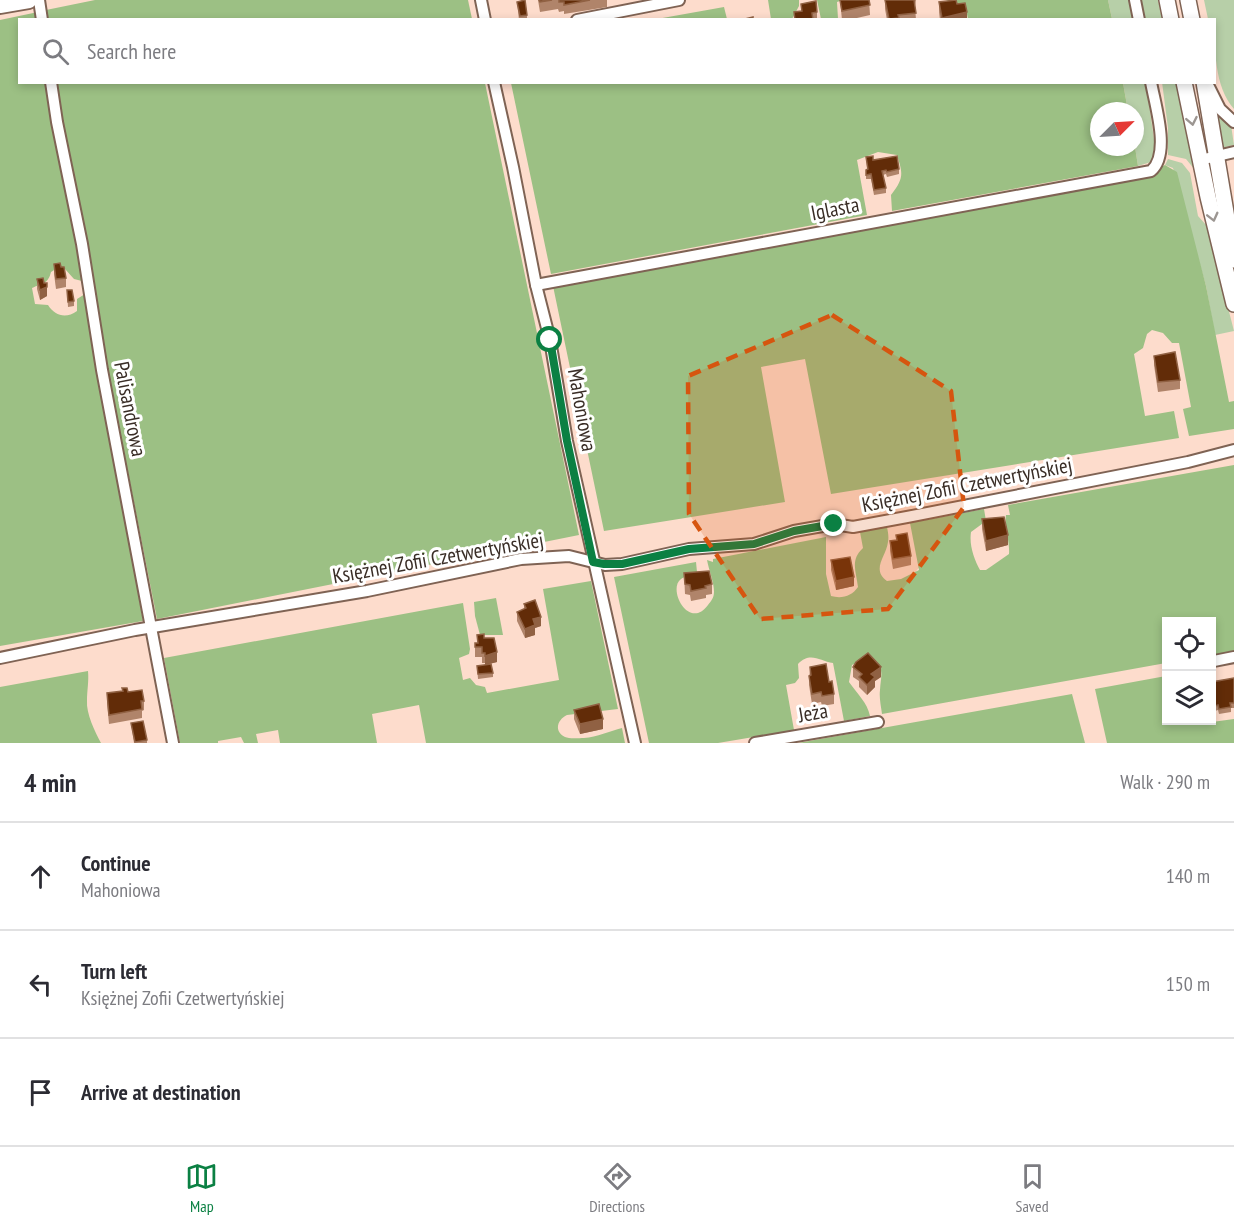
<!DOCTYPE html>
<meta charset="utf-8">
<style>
:root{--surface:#fff;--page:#f2f2f3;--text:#2b2b33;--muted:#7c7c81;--line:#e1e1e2;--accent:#0b8043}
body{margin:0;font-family:"PT Sans Narrow",sans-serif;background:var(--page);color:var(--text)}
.controls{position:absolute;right:18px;bottom:18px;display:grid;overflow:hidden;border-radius:0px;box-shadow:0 3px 9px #0003}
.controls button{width:54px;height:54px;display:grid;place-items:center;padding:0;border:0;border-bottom:2px solid var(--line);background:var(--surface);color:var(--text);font:30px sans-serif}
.compass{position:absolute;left:1090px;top:102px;width:54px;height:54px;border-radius:50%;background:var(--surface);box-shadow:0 3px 9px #0003;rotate:66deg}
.stop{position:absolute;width:18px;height:18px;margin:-14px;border:4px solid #0b8043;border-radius:50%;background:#fff}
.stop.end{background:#0b8043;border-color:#fff;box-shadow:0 2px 6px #0008}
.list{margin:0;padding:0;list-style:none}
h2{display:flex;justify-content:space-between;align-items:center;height:78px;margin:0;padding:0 24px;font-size:26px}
h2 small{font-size:20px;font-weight:400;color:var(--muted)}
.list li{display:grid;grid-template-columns:39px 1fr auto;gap:18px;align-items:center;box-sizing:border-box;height:108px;padding:0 24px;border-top:2px solid var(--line)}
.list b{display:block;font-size:22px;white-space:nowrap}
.list p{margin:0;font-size:20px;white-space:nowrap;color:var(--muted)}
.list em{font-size:20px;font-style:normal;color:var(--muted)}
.icon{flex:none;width:33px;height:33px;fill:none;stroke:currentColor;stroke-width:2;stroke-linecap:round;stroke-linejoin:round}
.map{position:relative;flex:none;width:1234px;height:743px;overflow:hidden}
.search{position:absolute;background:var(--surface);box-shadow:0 3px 9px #0003;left:18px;right:18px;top:18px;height:66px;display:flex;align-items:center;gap:15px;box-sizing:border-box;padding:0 21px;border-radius:0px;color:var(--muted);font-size:22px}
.sheet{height:402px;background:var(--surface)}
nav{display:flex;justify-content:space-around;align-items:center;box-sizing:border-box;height:84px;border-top:2px solid var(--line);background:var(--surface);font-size:16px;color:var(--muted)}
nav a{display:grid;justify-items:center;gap:3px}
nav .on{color:var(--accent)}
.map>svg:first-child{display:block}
</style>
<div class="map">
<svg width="1234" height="743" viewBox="0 0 1234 743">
<rect width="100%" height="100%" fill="#fddccc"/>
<g fill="#b7cfa8">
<path d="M1108 0H1129L1132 19H1112Z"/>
<path d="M1141 0H1158L1162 19H1145Z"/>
<path d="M1204 0H1234V109C1214 86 1215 49 1214 20L1208 19Z"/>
<path d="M1162 82 1176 83 1195 170 1186 159 1168 155V128Z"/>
<path d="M1123 83H1146L1156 153 1151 162 1138 166 1135 147V111H1128Z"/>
<path d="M1216 112 1220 118 1231 125 1234 145 1221 148Z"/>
<path d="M1168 159 1182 163 1190 173 1198 216 1207 226 1234 331 1215 335 1206 286 1173 168 1165 165Z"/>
</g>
<g fill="#9cc084">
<path d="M95 0H468L472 19H48L46 10Z"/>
<path d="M768 0H799V6L792 19H771Z"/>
<path d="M817 0H843L837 2 838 19H821Z"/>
<path d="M946 0H1108L1112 19H968L965 4H956Z"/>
<path d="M724 7 727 19H657Z"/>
<path d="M38 12 39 19 20 20V82L48 83 82 281 74 279 65 269 59 267 51 272C48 284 43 283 32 288L35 304 48 305C55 316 66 319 77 311V299L85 294 143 621 0 646V20Z"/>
<path d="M57 83H485L579 535 157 619 109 376 85 241 61 128Z"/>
<path d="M511 83H1123L1128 111H1099V147H1135L1138 166 892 211 891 195C904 178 903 174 897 155L878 152 857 160 867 215 551 274Z"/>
<path d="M1165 165 1177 172 1206 286 1229 402 1234 401V429L1189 436 1183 409 1191 407 1179 343H1172L1163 333 1152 330 1147 334 1143 348 1134 354 1145 416 1174 411 1179 438 831 494 805 359 761 367 785 502 604 531 553 286 1140 178Z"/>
<path d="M1234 465V651L1212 655V622H1166V663L882 714C881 706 879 698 880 690 881 673 886 666 867 657L852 665 849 682C858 695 867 702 870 716L844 721 833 663C820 661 810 651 798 664L799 678 795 683 786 685 794 730 718 743H649L614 577 696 562 697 572 695 575C691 576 685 576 681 579 667 589 689 631 708 605 711 601 714 598 714 592 714 582 709 571 707 560L713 562V559L826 537V574L831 596C842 599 852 596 858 587 856 571 850 560 863 548L860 532 887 527C888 532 889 537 888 542 886 557 871 569 887 581L901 579 919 570 910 523 984 509 986 521 971 532C969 545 974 559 980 570H986L1009 554C1010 541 1004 527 1006 515H1010L1008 505Z"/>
<path d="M591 581 618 709 567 715C558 719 553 731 565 737 569 739 579 738 584 738 597 737 610 731 622 728L625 743H426L419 705 372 714 377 743H280L278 730 256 734 258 743H244L241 737 218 741V743H180L164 658 463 603 470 649 469 654 459 658 463 680 470 678 476 685 485 687 487 693 559 680 543 589Z"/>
<path d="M496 598 503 635H480L475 616 474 602Z"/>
<path d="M88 671C89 682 87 690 87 701 86 713 95 732 101 743H0V687Z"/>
<path d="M1166 676V720L1212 722 1234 719V743H1107L1095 689Z"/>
<path d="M1072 694 1085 743H798Z"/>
</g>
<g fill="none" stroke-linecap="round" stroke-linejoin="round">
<g stroke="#7f6354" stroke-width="14">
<g id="minor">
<path d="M39 0 42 20"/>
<path d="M481 0 485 20"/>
<path d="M1135 0 1139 20"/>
<path d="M577 20 679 0"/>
<path d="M51 82 57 122 82 244 102 370 173 743"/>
<path d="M494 82 513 167 536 285 550 340 567 441 635 743"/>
<path d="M1209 87 1220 109 1234 122"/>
<path d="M1200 160 1234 152"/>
<path d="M536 285 1151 171C1171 154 1155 105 1151 82"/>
<path d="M0 658 135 630 367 591 521 559 569 556 605 565 622 564 689 549 754 544 794 531 834 524 853 527 907 517 1188 462 1234 450"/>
<path d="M1214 661 1234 657"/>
<path d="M755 743 878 722"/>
</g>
</g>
<g stroke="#7f6354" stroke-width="18">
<g id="secondary">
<path d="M1167 0 1171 20"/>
<path d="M1188 0 1192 20"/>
<path d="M1184 82 1208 197 1234 304"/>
<path d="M1204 82 1234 260"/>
</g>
</g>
<g stroke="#7f6354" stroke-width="20">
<path id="primary" d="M0 5 29 0"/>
</g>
<use href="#minor" stroke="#fff" stroke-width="10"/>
<use href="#secondary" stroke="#fff" stroke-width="15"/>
<use href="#primary" stroke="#fff" stroke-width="16"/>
</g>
<g fill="#b0846a">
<path d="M538 0H607V7L564 14V11L559 12 558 9 540 12Z"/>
<path d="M840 0H869L870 15 848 20H842Z"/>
<path d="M885 0H916L915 6 916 20H887L885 9Z"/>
<path d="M517 2 527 15V20H519Z"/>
<path d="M939 2 957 4 967 20H940L939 12Z"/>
<path d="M801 4 817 12V20H794V12L801 11Z"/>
<path d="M866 157 899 169V174L887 177 886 174 883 175 886 188V193L874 195 871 179H866V170L867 169Z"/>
<path d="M54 264 61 267 66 278V287L56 289 54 274Z"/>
<path d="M37 279 47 296 40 300 37 289Z"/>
<path d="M67 290 74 301V306L68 307Z"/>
<path d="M1154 356 1180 380V389L1158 392 1154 365Z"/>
<path d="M982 519 1008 545 986 551 982 529Z"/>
<path d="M896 535 911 556V565L893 569 890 551V541L896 540Z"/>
<path d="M831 560 854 586 836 590 831 570Z"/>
<path d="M684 573 712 584V594L706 595V598L691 601 690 595 685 594Z"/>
<path d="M524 604 541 626 535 628V635L525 638 517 621V612L524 609Z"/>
<path d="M484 638 497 662 489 664 493 673V677L478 679 477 666 485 665V663H482V657H475V643H477Z"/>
<path d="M810 667 829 682 834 694V704L822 706 821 702 812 704 809 685Z"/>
<path d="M853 667 881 677 875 681V687L867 695 859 687V681L853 677Z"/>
<path d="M1234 678V708H1231V712L1219 714 1218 710 1212 712V682Z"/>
<path d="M128 692 144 701V710L142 711V718L109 724 107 703V693Z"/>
<path d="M574 710 603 729 580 734 574 719Z"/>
<path d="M131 723 147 740V743H134Z"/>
</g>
<g fill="#906143">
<path d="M967 12V20H942V18Z"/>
<path d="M47 287V296L40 300V290Z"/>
<path d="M1008 535V545L986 551V541Z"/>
<path d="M854 577V586L836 590V581Z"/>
<path d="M541 617V626L535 628V635L525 638V629L533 619Z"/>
<path d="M497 652V662L485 665V656Z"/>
<path d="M881 667V677L875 681V687L867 695V685L871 674Z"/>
<path d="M603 719V729L580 734V724Z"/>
</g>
<g fill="#622c08" stroke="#906143" stroke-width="1.5">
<path d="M525 0 527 15 520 16 517 2Z"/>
<path d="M539 0H552L540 2Z"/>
<path d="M559 0H590L564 5V2H559Z"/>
<path d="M840 0H869L870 5 842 11Z"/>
<path d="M885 0H914L916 13 898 15 899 18 889 19Z"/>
<path d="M956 0 957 4 965 3 967 12 942 18 939 2Z"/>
<path d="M816 1 817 12 812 13 813 20H795L794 12 802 11 801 4Z"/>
<path d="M753 17V20H741Z"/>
<path d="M873 156V160L897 156 899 169 887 172 886 170 882 171 886 188 874 190 871 174 866 175V170L868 169 866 157Z"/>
<path d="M60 263 61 267H64L66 278 56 279 54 264Z"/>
<path d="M43 278 44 283H47V287L40 290 37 279Z"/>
<path d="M67 290H72L74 301 68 302Z"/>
<path d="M1175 352 1180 380 1158 382 1154 356Z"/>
<path d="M1004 517 1008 535 986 541 982 519Z"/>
<path d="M907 533 911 556 893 559 890 541 897 540 896 535Z"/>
<path d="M850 557 854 577 836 581 831 560Z"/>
<path d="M709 571 712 584 705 586 706 588 691 591 690 585 685 584 684 573Z"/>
<path d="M535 600 541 617 533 619 535 625 525 629 517 612 526 608 524 604Z"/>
<path d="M484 634V638H494L497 652 485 656V653H482V647H475V643H478L477 635Z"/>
<path d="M868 653 881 667 871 674 875 677 867 685 859 677 862 674 853 667 856 662Z"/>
<path d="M491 664 493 673 478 674 477 666Z"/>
<path d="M826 664 829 682 832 681 834 694 822 696 821 692 812 694 809 676 811 675 810 667Z"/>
<path d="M1234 678V703H1230L1231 707 1219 709 1218 705 1212 707V682Z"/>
<path d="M122 688H127L128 692 142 690 144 701H141L142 709 109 715 107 693 123 691Z"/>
<path d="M599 704 603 719 580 724 574 710Z"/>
<path d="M143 721 147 740 135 742 131 723Z"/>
</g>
<defs><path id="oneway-chevron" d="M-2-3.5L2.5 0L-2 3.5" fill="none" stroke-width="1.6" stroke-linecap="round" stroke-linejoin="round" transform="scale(1.5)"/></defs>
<g stroke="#9c9692">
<use href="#oneway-chevron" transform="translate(1192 121) rotate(79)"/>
<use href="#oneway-chevron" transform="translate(1213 217) rotate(76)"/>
</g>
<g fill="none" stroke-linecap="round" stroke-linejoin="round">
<path stroke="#0b8043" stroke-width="8" d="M550 340 567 441 593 562 604 564H622L689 549 754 544 794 531 834 524"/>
</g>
<path fill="#d6550f" fill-opacity="0.2" stroke="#d6550f" stroke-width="4.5" stroke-dasharray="12 8" stroke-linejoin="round" d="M832 315 951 391 964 507 888 609 760 619 689 514 688 376Z"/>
<g text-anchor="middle" stroke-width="6" stroke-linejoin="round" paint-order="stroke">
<g font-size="21" fill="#392d26" stroke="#fff">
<text transform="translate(835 209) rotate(-11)" y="7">Iglasta</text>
<text transform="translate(130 409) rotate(79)" y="7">Palisandrowa</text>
<text transform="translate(582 410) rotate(80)" y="7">Mahoniowa</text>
<text transform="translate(967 485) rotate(-11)" y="7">Księżnej Zofii Czetwertyńskiej</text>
<text transform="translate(438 558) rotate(-10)" y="7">Księżnej Zofii Czetwertyńskiej</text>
<text transform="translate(813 713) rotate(-10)" y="7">Jeża</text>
</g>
</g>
</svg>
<div class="controls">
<button><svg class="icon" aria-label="locate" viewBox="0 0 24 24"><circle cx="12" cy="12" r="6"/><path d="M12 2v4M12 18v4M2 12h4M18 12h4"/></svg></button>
<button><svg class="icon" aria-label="layers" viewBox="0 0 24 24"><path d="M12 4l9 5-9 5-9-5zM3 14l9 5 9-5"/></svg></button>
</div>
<svg class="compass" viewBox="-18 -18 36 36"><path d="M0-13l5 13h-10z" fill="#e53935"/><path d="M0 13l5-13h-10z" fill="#7c7c81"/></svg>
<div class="stop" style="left:550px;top:340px"></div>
<div class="stop end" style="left:834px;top:524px"></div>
<div class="search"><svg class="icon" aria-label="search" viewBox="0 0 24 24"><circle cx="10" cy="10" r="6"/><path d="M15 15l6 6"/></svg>Search here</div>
</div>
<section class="sheet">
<h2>4 min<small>Walk · 290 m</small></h2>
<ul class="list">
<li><svg class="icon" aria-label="ahead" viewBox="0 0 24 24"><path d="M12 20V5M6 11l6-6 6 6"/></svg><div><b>Continue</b><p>Mahoniowa</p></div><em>140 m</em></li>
<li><svg class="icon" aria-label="left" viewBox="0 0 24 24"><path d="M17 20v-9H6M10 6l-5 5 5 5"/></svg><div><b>Turn left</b><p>Księżnej Zofii Czetwertyńskiej</p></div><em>150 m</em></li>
<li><svg class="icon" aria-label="arrive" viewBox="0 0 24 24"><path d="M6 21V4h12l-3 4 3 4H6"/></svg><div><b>Arrive at destination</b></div></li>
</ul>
</section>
<nav>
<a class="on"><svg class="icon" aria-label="map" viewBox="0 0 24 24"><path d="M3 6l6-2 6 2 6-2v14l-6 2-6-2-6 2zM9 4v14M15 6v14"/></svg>Map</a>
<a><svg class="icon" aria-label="directions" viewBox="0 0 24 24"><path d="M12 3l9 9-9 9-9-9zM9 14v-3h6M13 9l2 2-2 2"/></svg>Directions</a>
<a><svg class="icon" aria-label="saved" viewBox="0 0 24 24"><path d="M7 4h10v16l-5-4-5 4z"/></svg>Saved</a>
</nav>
